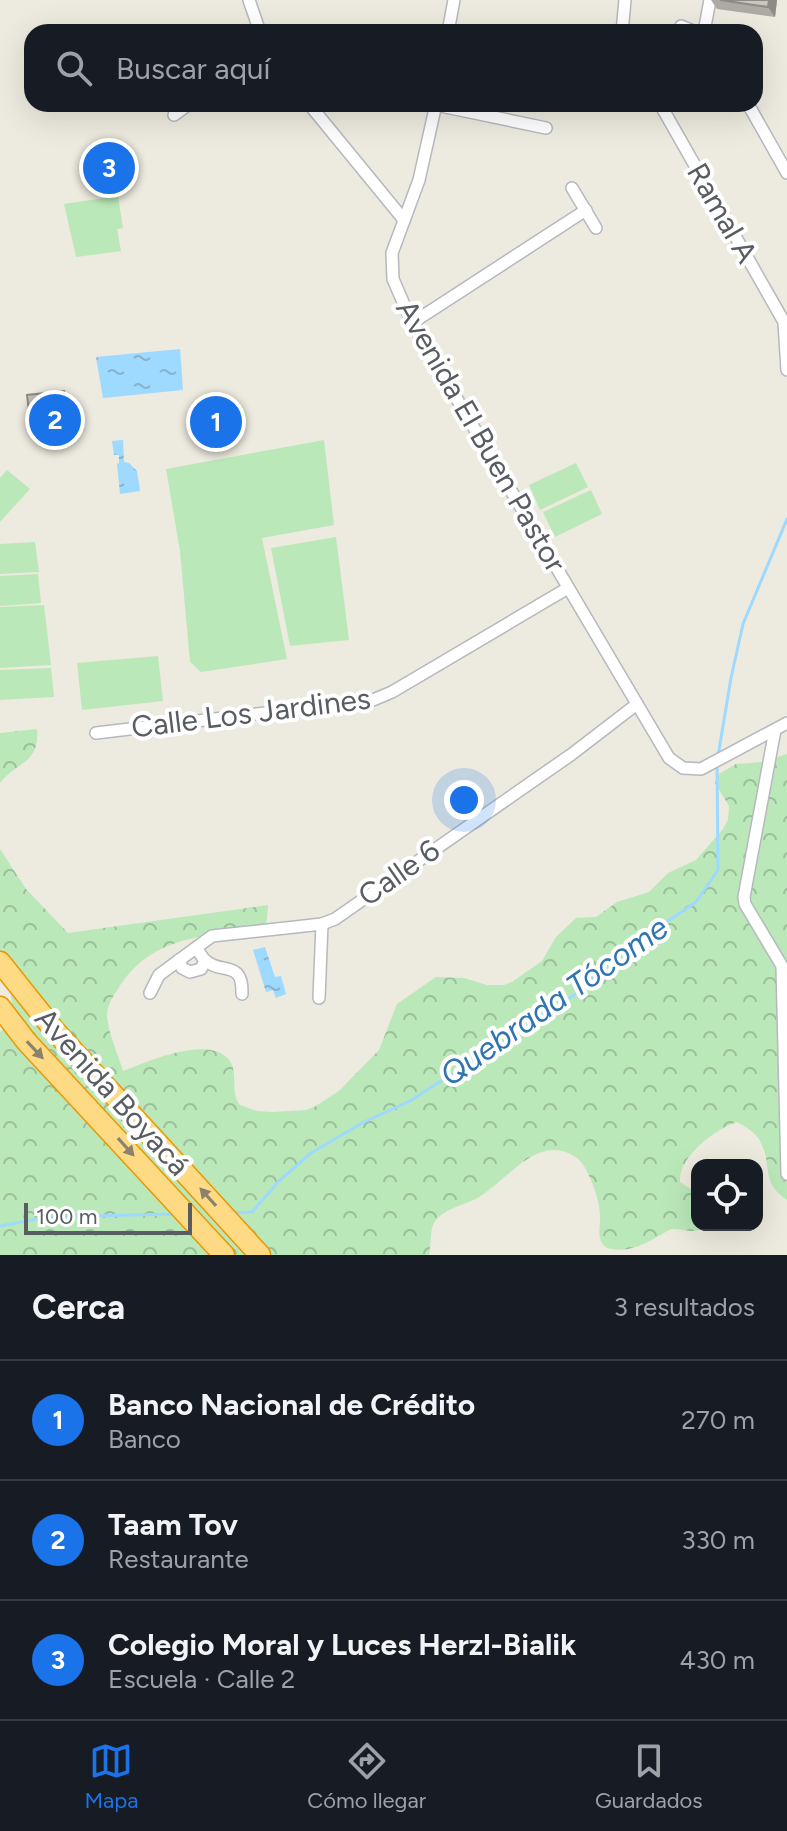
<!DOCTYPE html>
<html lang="es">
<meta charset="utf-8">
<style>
:root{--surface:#171b24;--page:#20242c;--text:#f1f3f6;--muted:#9ea1a6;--line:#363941;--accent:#1a73e8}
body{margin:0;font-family:Figtree,sans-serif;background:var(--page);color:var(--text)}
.controls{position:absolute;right:24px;bottom:24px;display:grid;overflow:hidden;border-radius:16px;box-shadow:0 8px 32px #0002}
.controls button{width:72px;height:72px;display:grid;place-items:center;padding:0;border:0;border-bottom:2px solid var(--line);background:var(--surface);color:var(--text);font:40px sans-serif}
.scale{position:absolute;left:24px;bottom:20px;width:168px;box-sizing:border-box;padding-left:8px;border:4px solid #585d62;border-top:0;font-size:22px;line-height:28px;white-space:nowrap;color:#585d62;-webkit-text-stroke:6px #fff;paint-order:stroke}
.you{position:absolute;left:464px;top:800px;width:28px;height:28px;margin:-20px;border:6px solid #fff;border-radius:50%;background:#1a73e8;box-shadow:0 0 0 12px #1a73e833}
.badge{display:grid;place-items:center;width:52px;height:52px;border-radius:50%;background:var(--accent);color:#fff;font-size:26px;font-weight:700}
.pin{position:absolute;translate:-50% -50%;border:4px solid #fff;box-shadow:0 2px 8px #0006}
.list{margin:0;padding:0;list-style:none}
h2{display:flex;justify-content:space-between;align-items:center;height:104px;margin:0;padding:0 32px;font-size:34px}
h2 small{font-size:26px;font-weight:400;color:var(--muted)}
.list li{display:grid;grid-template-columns:52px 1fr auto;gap:24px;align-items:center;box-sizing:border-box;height:120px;padding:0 32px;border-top:2px solid var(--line)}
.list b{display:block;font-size:30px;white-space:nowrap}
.list p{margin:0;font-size:26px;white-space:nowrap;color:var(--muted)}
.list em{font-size:26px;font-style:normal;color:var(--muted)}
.icon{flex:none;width:44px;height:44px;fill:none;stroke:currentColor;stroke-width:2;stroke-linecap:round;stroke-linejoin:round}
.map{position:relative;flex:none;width:787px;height:1255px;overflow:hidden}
.search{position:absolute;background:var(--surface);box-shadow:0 8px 32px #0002;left:24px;right:24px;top:24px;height:88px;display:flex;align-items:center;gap:20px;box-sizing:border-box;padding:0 28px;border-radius:24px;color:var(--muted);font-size:30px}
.sheet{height:464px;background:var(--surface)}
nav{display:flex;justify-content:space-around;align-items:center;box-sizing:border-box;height:112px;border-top:2px solid var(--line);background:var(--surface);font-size:22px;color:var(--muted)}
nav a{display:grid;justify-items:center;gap:4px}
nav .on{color:var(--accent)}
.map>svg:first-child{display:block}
</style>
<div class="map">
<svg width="787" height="1255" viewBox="0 0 787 1255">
<defs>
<pattern id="forest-crowns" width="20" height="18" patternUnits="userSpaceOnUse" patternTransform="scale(2)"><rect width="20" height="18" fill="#bbe8b9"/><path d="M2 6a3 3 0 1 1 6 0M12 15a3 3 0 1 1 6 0" fill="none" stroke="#9bbf9a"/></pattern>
<pattern id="water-ripples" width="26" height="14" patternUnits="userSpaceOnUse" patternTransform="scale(2)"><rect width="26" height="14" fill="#9ed9ff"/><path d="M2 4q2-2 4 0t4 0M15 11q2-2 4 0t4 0" fill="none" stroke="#84b3d2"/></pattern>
</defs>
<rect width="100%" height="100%" fill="#edeadf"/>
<g fill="url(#forest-crowns)">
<path d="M37 729C40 764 17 761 0 783V733Z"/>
<path d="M787 754V1200C760 1181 773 1168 761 1143 757 1133 746 1127 737 1122 715 1129 678 1157 680 1182L697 1193V1225H707C696 1236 685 1228 671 1229 651 1240 632 1255 607 1248 595 1240 601 1227 600 1215 600 1201 589 1168 578 1159 540 1130 509 1179 479 1197 466 1205 440 1209 433 1225 430 1233 431 1246 429 1255H0V1032C20 1016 11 984 0 964V849L26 889 68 933 268 905 266 929C210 935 151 934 118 989 113 996 106 1008 107 1017 109 1035 118 1054 123 1071 147 1062 214 1032 231 1063 238 1077 230 1092 240 1105L257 1111 273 1112 306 1110 314 1107 339 1091 379 1050 397 1004 436 977 464 978 487 985H504L512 982 542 961 556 937 576 918 596 917 617 902 649 892 668 873 696 860 723 829 728 820 729 806 715 783 717 775 736 764 762 762Z"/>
</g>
<g fill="#bbe8b9">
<path d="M118 196 123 228 117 229 121 251 76 257 64 204Z"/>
<path d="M324 440 334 525 262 538 287 659 201 672 190 662 180 551 166 469Z"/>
<path d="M576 463 588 487 540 510 529 485Z"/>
<path d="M7 470 30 489 0 522V478Z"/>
<path d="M591 490 602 514 555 537 543 512Z"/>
<path d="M336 537 349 640 290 646 271 548Z"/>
<path d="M35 542 39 572 0 574V544Z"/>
<path d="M38 574 41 603 0 606V576Z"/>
<path d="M44 605 51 665 0 668V607Z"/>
<path d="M158 656 163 701 82 710 77 663Z"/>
<path d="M51 668 54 697 0 700V670Z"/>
</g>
<g fill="url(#water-ripples)">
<path d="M180 349 183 390 103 398 96 357Z"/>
<path d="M123 440 124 462 129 463 137 471 140 491 120 494 117 464 119 463V455H114L112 441Z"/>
<path d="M265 947 275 977 281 976 286 994 276 998 273 990 266 992 253 950Z"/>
</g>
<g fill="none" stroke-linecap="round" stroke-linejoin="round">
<g stroke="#9ed9ff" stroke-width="3">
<path d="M718 756 731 678 743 624 787 519"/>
<path d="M231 1213 252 1212 279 1181 311 1153 364 1122 410 1101 582 990 609 961 696 902 718 870 717 763"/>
<path d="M0 1226 48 1217 175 1214"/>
</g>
<g stroke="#b5b9be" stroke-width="14">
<g id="minor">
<path d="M249 0 260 32"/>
<path d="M681 26 696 32"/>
<path d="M448 32 454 0"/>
<path d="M622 32 625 0"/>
<path d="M704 32 710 0"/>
<path d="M309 104 404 220"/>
<path d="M436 104 419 180 392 253 393 279 412 323 669 758 683 768 701 769 787 723"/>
<path d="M660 104 784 322 787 370"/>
<path d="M748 104 787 173"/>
<path d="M436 105 546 128"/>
<path d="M174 115 189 104"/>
<path d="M572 188 596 228"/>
<path d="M412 323 586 210"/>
<path d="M775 730 744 897 745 904 782 966 787 1174"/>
<path d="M96 733 373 700 392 692 568 588"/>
<path d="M197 948C199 952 201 956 204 959 220 976 243 958 242 994"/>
<path d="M179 960 182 968 190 972 201 969 205 961"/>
<path d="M150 993 159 975 212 936 322 924 335 919 572 754 637 704"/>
<path d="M319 998 322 924"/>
</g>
</g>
<g stroke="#ed9700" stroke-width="23">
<g id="motorway">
<path d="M0 962 55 1031 260 1255"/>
<path d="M0 1007 26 1041 224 1255"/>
</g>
</g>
<use href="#minor" stroke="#fff" stroke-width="11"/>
<use href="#motorway" stroke="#ffda85" stroke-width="20"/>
</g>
<g fill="#aeaaa4">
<path d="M711 0H777L775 17 717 9Z"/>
<path d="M72 401 75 434 38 438 31 428Z"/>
</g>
<g fill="#8d8b86">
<path d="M769 0H777L775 17 768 7Z"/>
<path d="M64 391 72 401 75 434 68 424Z"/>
</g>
<g fill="#cac6bf" stroke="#8d8b86" stroke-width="2">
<path d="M720 0H769L768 7Z"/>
<path d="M64 391 68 424 31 428 27 395Z"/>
</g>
<defs><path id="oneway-solid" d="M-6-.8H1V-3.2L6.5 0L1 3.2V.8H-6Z" transform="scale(2)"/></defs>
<g fill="#8a826c">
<use href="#oneway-solid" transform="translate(35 1050) rotate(47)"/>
<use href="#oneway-solid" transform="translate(126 1147) rotate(48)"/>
<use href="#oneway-solid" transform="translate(208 1197) rotate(-132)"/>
</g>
<g text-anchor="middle" stroke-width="8" stroke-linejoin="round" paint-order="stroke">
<g font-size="30" fill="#585d62" stroke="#fff">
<text transform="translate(722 213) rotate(60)" y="10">Ramal A</text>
<text transform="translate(481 436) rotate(60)" y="10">Avenida El Buen Pastor</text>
<text transform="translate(251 713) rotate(-7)" y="10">Calle Los Jardines</text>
<text transform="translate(399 873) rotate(-35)" y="10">Calle 6</text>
<text transform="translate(112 1092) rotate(48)" y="10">Avenida Boyacá</text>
</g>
<g font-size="32" font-style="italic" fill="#3075b1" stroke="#fff">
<text transform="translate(554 1001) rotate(-35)" y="11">Quebrada Tócome</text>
</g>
</g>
</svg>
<div class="controls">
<button><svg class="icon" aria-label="locate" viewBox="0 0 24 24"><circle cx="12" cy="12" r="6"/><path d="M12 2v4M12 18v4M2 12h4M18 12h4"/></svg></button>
</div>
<div class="scale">100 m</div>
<div class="you"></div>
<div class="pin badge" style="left:216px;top:422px">1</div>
<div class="pin badge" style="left:55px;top:420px">2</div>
<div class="pin badge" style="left:109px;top:168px">3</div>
<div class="search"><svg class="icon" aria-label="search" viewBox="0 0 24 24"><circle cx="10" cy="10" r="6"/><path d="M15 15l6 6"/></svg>Buscar aquí</div>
</div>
<section class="sheet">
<h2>Cerca<small>3 resultados</small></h2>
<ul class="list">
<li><span class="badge">1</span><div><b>Banco Nacional de Crédito</b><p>Banco</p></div><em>270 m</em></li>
<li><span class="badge">2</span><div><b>Taam Tov</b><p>Restaurante</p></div><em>330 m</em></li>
<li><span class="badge">3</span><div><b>Colegio Moral y Luces Herzl-Bialik</b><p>Escuela · Calle 2</p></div><em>430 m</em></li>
</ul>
</section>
<nav>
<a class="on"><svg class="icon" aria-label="map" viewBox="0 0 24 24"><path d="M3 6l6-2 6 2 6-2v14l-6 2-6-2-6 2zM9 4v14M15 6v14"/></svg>Mapa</a>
<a><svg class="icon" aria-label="directions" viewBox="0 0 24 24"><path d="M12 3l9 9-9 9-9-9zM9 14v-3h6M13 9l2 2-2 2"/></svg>Cómo llegar</a>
<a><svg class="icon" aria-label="saved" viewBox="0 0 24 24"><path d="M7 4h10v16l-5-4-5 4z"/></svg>Guardados</a>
</nav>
